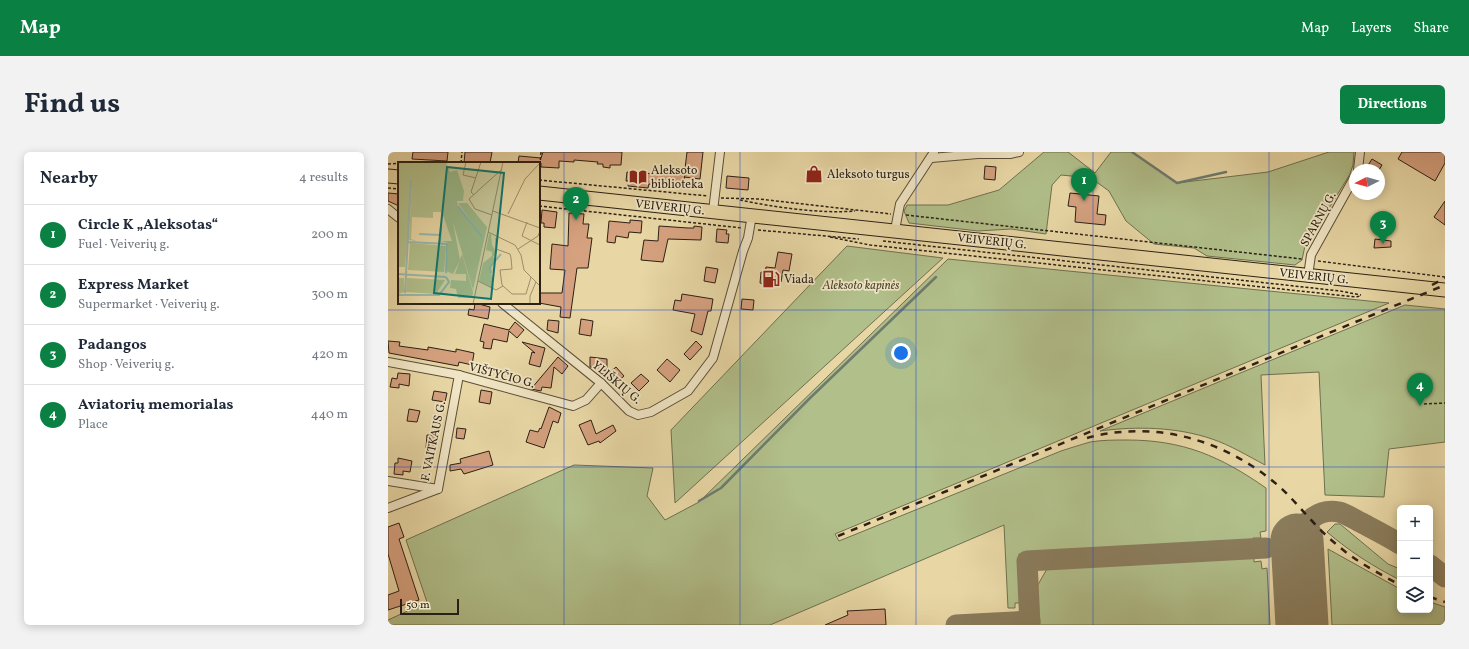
<!DOCTYPE html>
<meta charset="utf-8">
<style>
:root{--surface:#fff;--page:#f2f2f3;--text:#1f2937;--muted:#747a83;--line:#e0e1e3;--accent:#0b8043}
body{margin:0;font-family:Vollkorn,serif;background:var(--page);color:var(--text)}
.controls{position:absolute;right:12px;bottom:12px;display:grid;overflow:hidden;border-radius:6px;box-shadow:0 2px 10px #0003}
.controls button{width:36px;height:36px;display:grid;place-items:center;padding:0;border:0;border-bottom:1px solid var(--line);background:var(--surface);color:var(--text);font:20px sans-serif}
.compass{position:absolute;left:961px;top:12px;width:36px;height:36px;border-radius:50%;background:var(--surface);box-shadow:0 2px 10px #0003;rotate:264deg}
.scale{position:absolute;left:12px;bottom:10px;width:59px;box-sizing:border-box;padding-left:4px;border:2px solid #2c2014;border-top:0;font-size:11px;line-height:14px;white-space:nowrap;color:#2c2014;-webkit-text-stroke:3px #f0e5c4;paint-order:stroke}
.you{position:absolute;left:513px;top:201px;width:14px;height:14px;margin:-10px;border:3px solid #fff;border-radius:50%;background:#1a73e8;box-shadow:0 0 0 6px #1a73e833}
.badge{display:grid;place-items:center;width:26px;height:26px;border-radius:50%;background:var(--accent);color:#fff;font-size:13px;font-weight:700}
.pin{position:absolute;translate:-50% -33px;filter:drop-shadow(0 1px 2px #0008)}
.pin::after{content:'';position:absolute;top:21px;width:14px;height:12px;background:inherit;clip-path:polygon(0 0,100% 0,50% 100%)}
.list{margin:0;padding:0;list-style:none}
h2{display:flex;justify-content:space-between;align-items:center;height:52px;margin:0;padding:0 16px;font-size:17px}
h2 small{font-size:13px;font-weight:400;color:var(--muted)}
.list li{display:grid;grid-template-columns:26px 1fr auto;gap:12px;align-items:center;box-sizing:border-box;height:60px;padding:0 16px;border-top:1px solid var(--line)}
.list b{display:block;font-size:15px;white-space:nowrap}
.list p{margin:0;font-size:13px;white-space:nowrap;color:var(--muted)}
.list em{font-size:13px;font-style:normal;color:var(--muted)}
.icon{flex:none;width:22px;height:22px;fill:none;stroke:currentColor;stroke-width:2;stroke-linecap:round;stroke-linejoin:round}
.map{position:relative;flex:none;width:1057px;height:473px;overflow:hidden;border-radius:6px}
header{display:flex;align-items:center;gap:24px;box-sizing:border-box;height:56px;padding:0 20px;background:var(--accent);color:#fff}
header strong{font-size:19px}
nav{display:flex;gap:22px;margin-inline-start:auto;font-size:14px}
.intro{display:flex;align-items:center;justify-content:space-between;box-sizing:border-box;height:96px;padding:0 24px}
h1{margin:0;font-size:28px}
.button{padding:10px 18px;border-radius:6px;background:var(--accent);color:#fff;font-size:14px;font-weight:700}
main{display:flex;gap:24px;padding:0 24px}
aside{flex:1;background:var(--surface);border-radius:6px;box-shadow:0 2px 10px #0003}
.map>svg:first-child{display:block}
</style>
<header>
<strong>Map</strong>
<nav><a>Map</a><a>Layers</a><a>Share</a></nav>
</header>
<div class="intro"><h1>Find us</h1><a class="button">Directions</a></div>
<main>
<aside>
<h2>Nearby<small>4 results</small></h2>
<ul class="list">
<li><span class="badge">1</span><div><b>Circle K „Aleksotas“</b><p>Fuel · Veiverių g.</p></div><em>200 m</em></li>
<li><span class="badge">2</span><div><b>Express Market</b><p>Supermarket · Veiverių g.</p></div><em>300 m</em></li>
<li><span class="badge">3</span><div><b>Padangos</b><p>Shop · Veiverių g.</p></div><em>420 m</em></li>
<li><span class="badge">4</span><div><b>Aviatorių memorialas</b><p>Place</p></div><em>440 m</em></li>
</ul>
</aside>
<div class="map">
<svg width="1057" height="473" viewBox="0 0 1057 473">
<rect width="100%" height="100%" fill="#e8d7a5"/>
<filter id="stains"><feTurbulence type="fractalNoise" baseFrequency=".005" numOctaves="4"/><feColorMatrix values="0 0 0 0 .2 0 0 0 0 .09 0 0 0 0 .02 0 0 0 .5 -.17"/></filter>
<radialGradient id="worn" r=".72"><stop offset=".6" stop-color="#630" stop-opacity="0"/><stop offset="1" stop-color="#630" stop-opacity=".3"/></radialGradient>
<g fill="#b1bf8a" stroke="#6e704f">
<path d="M656 0H680L707 21 723 0H744L789 31 880 20 941 0H966L965 13 962 22 927 79 918 89 914 108 907 113 819 104 806 96 766 92 738 69 721 39 703 26 673 23 664 33 658 82 623 77 590 79 521 71 516 59 519 53H560L611 38Z"/>
<path d="M459 94 555 106 287 351 283 278Z"/>
<path d="M560 107 1001 151 447 382 451 389 673 299C682 296 692 293 702 290 714 288 727 288 739 288 795 288 832 304 878 336V379L872 380 873 386H865V392L631 402 633 451H627V456H620L616 373 382 473H0V468L39 450 18 388 186 313 265 316 259 344 277 368 311 350Z"/>
<path d="M1017 153 1057 157V290L1001 297 996 345 937 343 931 220 873 223 877 313C860 304 842 293 824 287 789 275 749 274 712 279Z"/>
<path d="M947 372H952L1000 412 1012 417V428C986 415 961 399 939 380Z"/>
<path d="M940 397 1012 437V458H1042V450L1057 455V473H944Z"/>
<path d="M866 405V410L873 409 874 417 879 416 882 473H649L647 438 660 415Z"/>
</g>
<g fill="none" stroke-linecap="round" stroke-linejoin="round">
<g stroke="#6d7b6f" stroke-width="2.5">
<path d="M744 0 789 31 838 20"/>
<path d="M311 349 333 336 422 246 548 125"/>
</g>
<g stroke="#8a7c5c" stroke-width="21">
<path d="M909 388C916 369 931 356 951 360 959 362 967 368 974 371 987 378 999 384 1012 392"/>
<path d="M1042 413 1057 425"/>
<path d="M568 473 642 469"/>
<path d="M642 473 639 409 878 396"/>
</g>
<path stroke="#8a7c5c" stroke-width="53" d="M909 388 914 473"/>
</g>
<g fill="#d5a17f" stroke="#2c2014">
<path d="M25 0H60L59 9 24 7Z"/>
<path d="M77 0H104L102 11H76Z"/>
<path d="M155 0H234L233 13H222V16L215 15V12H209L210 10 186 8V10L171 9V16L153 15V11H130L131 4 153 6Z"/>
<path d="M299 0H315L312 27 296 25Z"/>
<path d="M1014 0H1057V11L1047 29 1010 7Z"/>
<path d="M984 7 994 13 991 18H977Z"/>
<path d="M597 14 608 15 607 28 596 27Z"/>
<path d="M270 19 297 22 295 36 261 32 260 36 240 34 241 29H238L239 20 269 22Z"/>
<path d="M339 24 361 26 360 38 338 36Z"/>
<path d="M0 41 11 42V54L0 49Z"/>
<path d="M682 41 711 44 709 62 718 63 717 73 687 70 688 55 680 54Z"/>
<path d="M1057 49V73L1046 65Z"/>
<path d="M154 58 169 60 167 76 156 75V71H153Z"/>
<path d="M181 61 196 62 195 72H201L199 86H204L200 116H189L182 166 172 165 173 155 151 151V141H174L177 118 162 117 164 92 180 94Z"/>
<path d="M242 68 254 69 253 81 241 80 240 86 228 84 227 91 219 90 221 69 242 71Z"/>
<path d="M271 74 300 76H306V74L314 75 313 88 280 87 275 110 253 108 256 88 270 89Z"/>
<path d="M329 77 339 78 338 82H341L340 91 328 90Z"/>
<path d="M987 87 1003 89V95L986 96Z"/>
<path d="M390 100 404 102 401 119 395 118 393 130 389 134 372 131 373 120 377 121 378 115 387 116Z"/>
<path d="M318 115 330 117 327 131 316 129Z"/>
<path d="M294 142 325 147 323 159H320L314 183 303 179 307 162 285 158 287 148 293 149Z"/>
<path d="M354 147 366 148 365 158 353 157Z"/>
<path d="M87 151 102 155 100 167 80 163 81 157 86 158Z"/>
<path d="M193 167 205 169 203 184 191 182Z"/>
<path d="M160 168 171 169 170 181 159 178Z"/>
<path d="M127 170 136 178 129 186 121 179 119 190 105 187 103 197 95 196 96 190 92 189 96 172 121 178Z"/>
<path d="M0 189 12 190 11 194 40 198V195L68 200V197L86 201 84 213 71 210 70 214 1 201Z"/>
<path d="M308 189 314 195 302 208 296 202Z"/>
<path d="M134 190 157 196 152 215 141 212 144 200 147 201Z"/>
<path d="M170 205 180 214 174 222 166 215 163 236 154 235 153 239 143 237Z"/>
<path d="M202 205 219 207V219L208 218V216L202 215Z"/>
<path d="M279 207 292 218 282 230 269 218Z"/>
<path d="M228 215 236 224 227 232 219 223Z"/>
<path d="M10 221 22 222 21 234 11 232V236L2 235 4 226 9 227Z"/>
<path d="M253 222 261 229 251 239 243 231Z"/>
<path d="M93 238 104 240 102 252 91 250Z"/>
<path d="M46 239 59 241 57 250 44 248Z"/>
<path d="M161 255 173 261 170 271 165 269 156 296 138 290 142 278 150 280 152 276 153 277Z"/>
<path d="M21 257 32 259 29 270 19 269Z"/>
<path d="M203 268 208 282 225 273 228 279 212 291 211 289 200 293 191 273Z"/>
<path d="M69 276 78 277 76 287 68 286Z"/>
<path d="M39 283 50 284 48 298 38 296Z"/>
<path d="M101 299 105 313 76 322 73 317 62 319V313L73 311 72 307Z"/>
<path d="M10 306 24 309 22 320 15 319V323L6 322 7 311H10Z"/>
<path d="M11 371 16 385 11 387 31 448 0 458V443L11 439 0 402V375Z"/>
<path d="M497 457 498 473H437L460 463 459 459Z"/>
</g>
<g fill="none" stroke-linecap="round" stroke-linejoin="round">
<g stroke="#5b4e38" stroke-width="10">
<g id="street">
<path d="M543 6 590 2H622L631 0"/>
<path d="M970 18 972 0"/>
<path d="M0 57 11 66"/>
<path d="M325 59 332 0"/>
<path d="M507 78 512 52 546 0"/>
<path d="M920 124 923 103 967 24"/>
<path d="M114 151 213 231 241 259 250 263 263 260 300 239 325 206 355 99 360 86 364 63"/>
<path d="M0 210 71 223 185 254 198 248 213 231"/>
<path d="M0 329 50 337 71 223"/>
<path d="M0 356 50 337"/>
</g>
</g>
<g stroke="#2c2014" stroke-width="15">
<g id="primary">
<path d="M0 24 11 25"/>
<path d="M151 41 1057 138"/>
</g>
</g>
<g stroke="#2c2014" stroke-width="1.5" stroke-dasharray="3 2" stroke-linecap="butt">
<path d="M73 11 74 0"/>
<path d="M0 12 19 11"/>
<path d="M151 28 320 44"/>
<path d="M151 28 153 0"/>
<path d="M0 36 11 37"/>
<path d="M333 46 371 47 503 62"/>
<path d="M352 48C385 55 433 62 467 59"/>
<path d="M151 54 354 76"/>
<path d="M518 63 914 107"/>
<path d="M370 78 471 87"/>
<path d="M442 85 482 93 968 145 972 144"/>
<path d="M495 89 952 139 973 143"/>
<path d="M930 109 1057 125"/>
<path d="M1036 252 1057 251"/>
</g>
<use href="#street" stroke="#f0e5c4" stroke-width="8"/>
<use href="#primary" stroke="#e8d7a5" stroke-width="13"/>
<g stroke="#2c2014" stroke-width="2.5" stroke-dasharray="7 7" stroke-linecap="butt">
<path d="M1044 133 1057 126"/>
<path d="M699 286C769 267 840 289 893 336 912 354 928 376 948 392 967 409 990 421 1012 433"/>
<path d="M450 384 1057 133"/>
<path d="M1042 445 1057 450"/>
</g>
</g>
<path fill="none" stroke="#1d4ed8" stroke-width="1" stroke-opacity="0.55" d="M176 0V473M352 0V473M528 0V473M705 0V473M881 0V473M0 158H1057M0 315H1057"/>
<defs>
<g id="shop-bare" transform="scale(1.38)"><path d="M-5-2.5h2.3a2.7 3.5 0 0 1 5.4 0H5L5.5 6h-11ZM-1.5-2.5h3a1.5 2.3 0 0 0-3 0Z" fill="#8f2418" stroke="#f0e5c4" stroke-width="2.5" paint-order="stroke"/></g>
<g id="library-bare" transform="scale(1.38)"><path d="M-6-4Q-3-5.5-.7-3.5V5Q-3 3-6 4ZM6-4Q3-5.5 .7-3.5V5Q3 3 6 4Z" fill="#8f2418" stroke="#f0e5c4" stroke-width="2.5" paint-order="stroke"/></g>
<g id="fuel-bare" transform="scale(1.38)"><path d="M-5.5-6h7V0h2V4h1.3V-2.5L3-4.5l.8-.8L6-3V5H2.5V1h-1V6h-7ZM-4.2-4.7v3.2H.2V-4.7Z" fill="#8f2418" stroke="#f0e5c4" stroke-width="2.5" paint-order="stroke"/></g>
</defs>
<g fill-rule="evenodd">
<use href="#shop-bare" x="426" y="22"/>
<use href="#library-bare" x="250" y="25"/>
<use href="#fuel-bare" x="383" y="127"/>
</g>
<g text-anchor="middle" stroke-width="3.5" stroke-linejoin="round" paint-order="stroke">
<g font-size="12" fill="#2c2014" stroke="#f0e5c4" text-anchor="start">
<text x="263" y="22">Aleksoto<tspan x="263" dy="14">biblioteka</tspan></text>
<text x="439" y="26">Aleksoto turgus</text>
<text x="396" y="131">Viada</text>
</g>
<g font-size="12" fill="#2c2014" stroke="#f0e5c4">
<text transform="translate(282 55) rotate(6)" y="4">VEIVERIŲ G.</text>
<text transform="translate(930 67) rotate(-61)" y="4">SPARNŲ G.</text>
<text transform="translate(604 89) rotate(6)" y="4">VEIVERIŲ G.</text>
<text transform="translate(926 124) rotate(6)" y="4">VEIVERIŲ G.</text>
<text transform="translate(114 223) rotate(15)" y="4">VIŠTYČIO G.</text>
<text transform="translate(229 230) rotate(40)" y="4">YLIŠKIŲ G.</text>
<text transform="translate(45 289) rotate(-78)" y="4">F. VAITKAUS G.</text>
</g>
<g font-size="12" font-style="italic" fill="#4d4832" stroke="#f0e5c4">
<text x="473" y="137">Aleksoto kapinės</text>
</g>
</g>
<g transform="translate(10 10)">
<rect width="142" height="142" fill="#e8d7a5"/>
<path d="M0 0H48L52 10 59 8 66 29 65 39H59L60 44 82 72 60 41H69L89 65 75 128 55 60 62 98 55 112 48 109 50 81 44 79H54L44 50H35V56L14 55 13 77 19 79 11 78 14 18 7 105H0ZM91 72H93L94 83 99 91 95 95 98 98 92 105 96 127 81 119 85 101 94 94V90L88 88ZM12 81 48 84 46 110 10 108ZM64 92 75 130 74 136H60L58 127 52 126 53 118 68 119V112H57ZM0 116H6V130L0 132ZM9 116 47 118 38 132 8 130Z" fill="#b1bf8a"/>
<path fill="none" stroke="#98b8ac" stroke-width="2" d="M60 44 84 75M21 72 42 73M10 80 49 82 48 111M42 82 43 64M93 111 92 105 103 92M0 112 48 115M7 131 13 18M0 133H41L51 120 48 115"/>
<path fill="none" stroke="#9d8e6b" stroke-width="1" d="M68 0 65 13 78 16M76 33 73 30 83 0M95 49 142 66M110 52 127 17 142 1M94 53 77 47 71 37 103 8M129 60 124 74 142 83M90 70 117 83 123 93 126 108 142 124M98 76V87L112 92 113 96 114 107 102 108 104 123 114 132H128L133 115M120 87 140 74 142 69M80 119 98 128 105 124M75 142 105 0M132 142V134L138 120"/>
<path fill="#0f766e" fill-opacity="0.15" stroke="#0f766e" stroke-width="2" d="M49 5 106 11 93 137 36 131Z"/>
<rect width="142" height="142" fill="none" stroke="#2c2014" stroke-width="2"/>
</g>
<rect width="100%" height="100%" filter="url(#stains)"/>
<rect width="100%" height="100%" fill="url(#worn)"/>
</svg>
<div class="controls">
<button>+</button>
<button>−</button>
<button><svg class="icon" aria-label="layers" viewBox="0 0 24 24"><path d="M12 4l9 5-9 5-9-5zM3 14l9 5 9-5"/></svg></button>
</div>
<svg class="compass" viewBox="-18 -18 36 36"><path d="M0-13l5 13h-10z" fill="#e53935"/><path d="M0 13l5-13h-10z" fill="#747a83"/></svg>
<div class="scale">50 m</div>
<div class="you"></div>
<div class="pin badge" style="left:696px;top:49px">1</div>
<div class="pin badge" style="left:188px;top:68px">2</div>
<div class="pin badge" style="left:995px;top:92px">3</div>
<div class="pin badge" style="left:1032px;top:254px">4</div>
</div>
</main>
